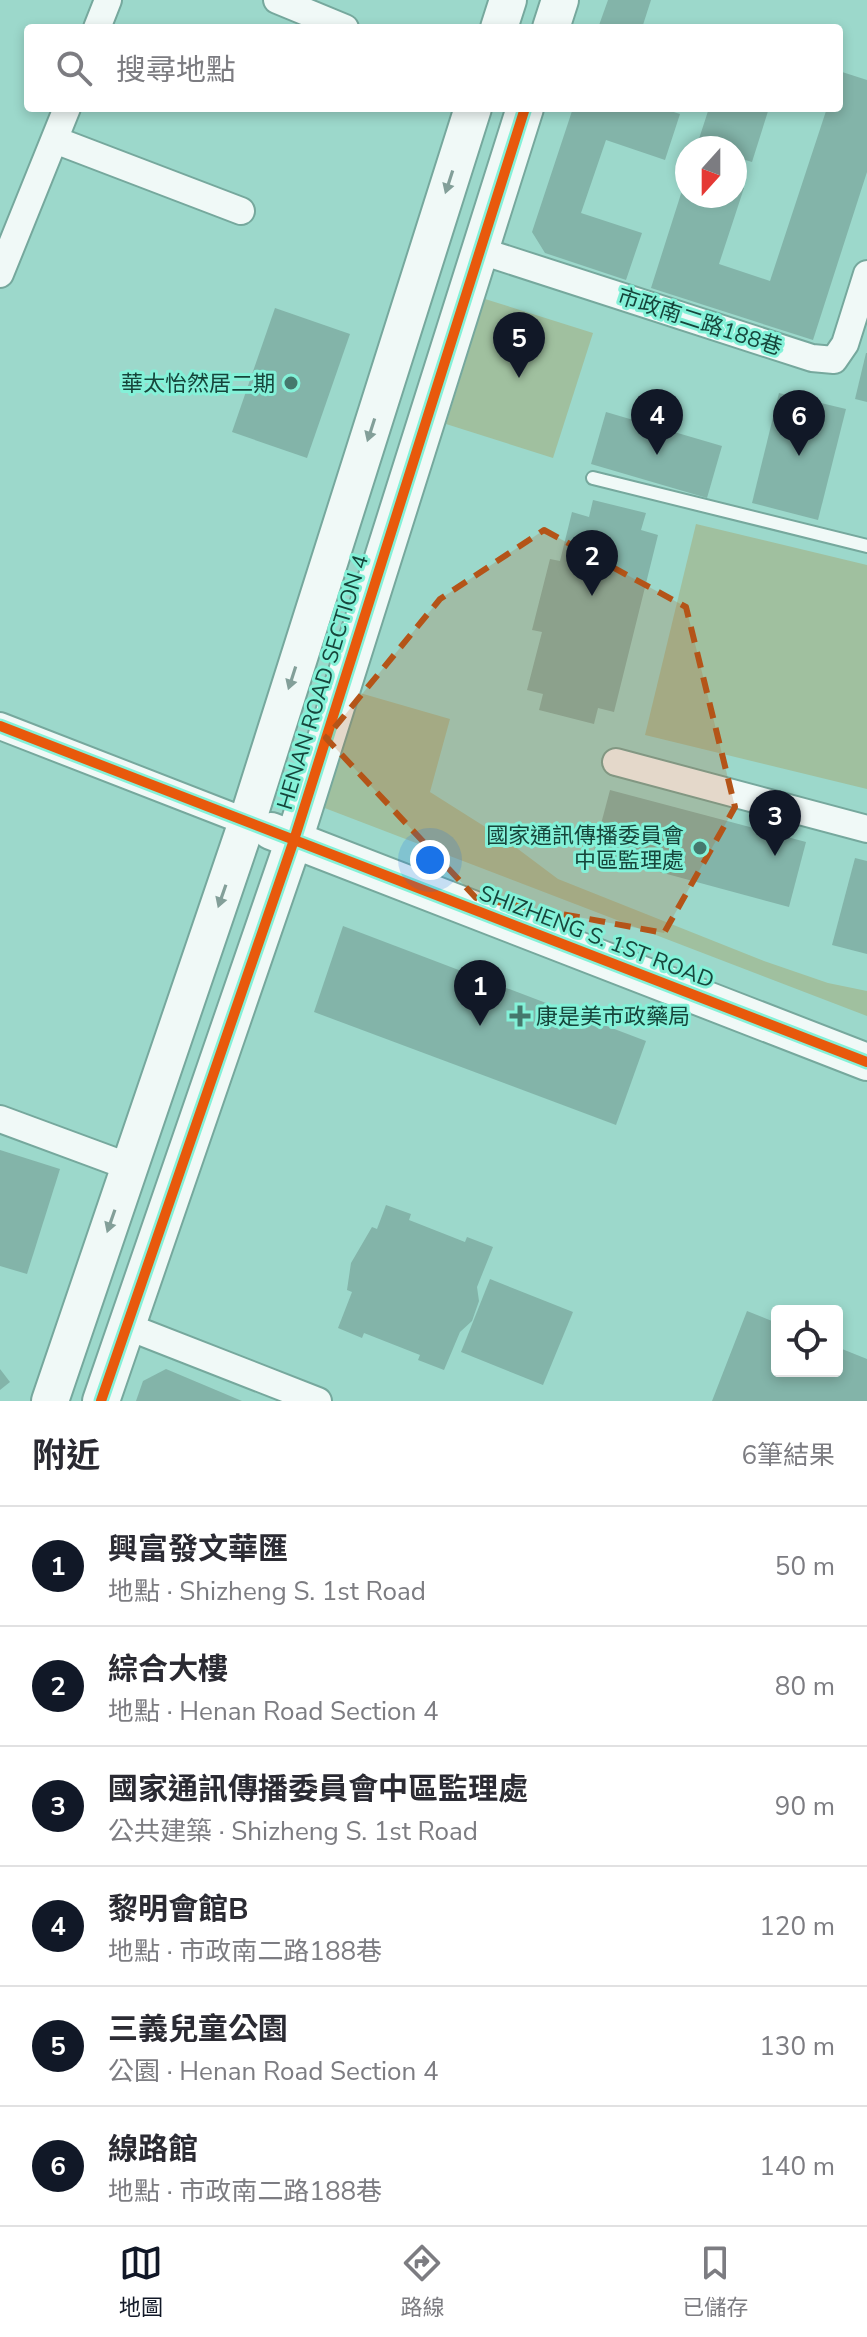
<!DOCTYPE html>
<html lang="zh-TW">
<meta charset="utf-8">
<style>
:root{--surface:#fff;--page:#f2f2f3;--text:#2b2b33;--muted:#7c7c81;--line:#e1e1e2;--accent:#111827}
body{margin:0;font-family:"Nunito Sans","Noto Sans TC",sans-serif;background:var(--page);color:var(--text)}
.controls{position:absolute;right:24px;bottom:24px;display:grid;overflow:hidden;border-radius:8px;box-shadow:0 4px 12px #0003}
.controls button{width:72px;height:72px;display:grid;place-items:center;padding:0;border:0;border-bottom:2px solid var(--line);background:var(--surface);color:var(--text);font:40px sans-serif}
.compass{position:absolute;left:675px;top:136px;width:72px;height:72px;border-radius:50%;background:var(--surface);box-shadow:0 4px 12px #0003;rotate:201deg}
.you{position:absolute;left:430px;top:860px;width:28px;height:28px;margin:-20px;border:6px solid #fff;border-radius:50%;background:#1a73e8;box-shadow:0 0 0 12px #1a73e833}
.badge{display:grid;place-items:center;width:52px;height:52px;border-radius:50%;background:var(--accent);color:#fff;font-size:26px;font-weight:700}
.pin{position:absolute;translate:-50% -66px;filter:drop-shadow(0 2px 4px #0008)}
.pin::after{content:'';position:absolute;top:42px;width:28px;height:24px;background:inherit;clip-path:polygon(0 0,100% 0,50% 100%)}
.list{margin:0;padding:0;list-style:none}
h2{display:flex;justify-content:space-between;align-items:center;height:104px;margin:0;padding:0 32px;font-size:34px}
h2 small{font-size:26px;font-weight:400;color:var(--muted)}
.list li{display:grid;grid-template-columns:52px 1fr auto;gap:24px;align-items:center;box-sizing:border-box;height:120px;padding:0 32px;border-top:2px solid var(--line)}
.list b{display:block;font-size:30px;white-space:nowrap}
.list p{margin:0;font-size:26px;white-space:nowrap;color:var(--muted)}
.list em{font-size:26px;font-style:normal;color:var(--muted)}
.icon{flex:none;width:44px;height:44px;fill:none;stroke:currentColor;stroke-width:2;stroke-linecap:round;stroke-linejoin:round}
.map{position:relative;flex:none;width:867px;height:1401px;overflow:hidden}
.search{position:absolute;background:var(--surface);box-shadow:0 4px 12px #0003;left:24px;right:24px;top:24px;height:88px;display:flex;align-items:center;gap:20px;box-sizing:border-box;padding:0 28px;border-radius:8px;color:var(--muted);font-size:30px}
.sheet{height:824px;background:var(--surface)}
nav{display:flex;justify-content:space-around;align-items:center;box-sizing:border-box;height:112px;border-top:2px solid var(--line);background:var(--surface);font-size:22px;color:var(--muted)}
nav a{display:grid;justify-items:center;gap:4px}
nav .on{color:var(--accent)}
.map>svg:first-child{display:block}
</style>
<div class="map">
<svg width="867" height="1401" viewBox="0 0 867 1401">
<rect width="100%" height="100%" fill="#9cd8cb"/>
<g fill="#a0c09f">
<path d="M485 299 593 333 553 458 446 424Z"/>
<path d="M696 524 867 565V789L645 735Z"/>
<path d="M360 693 450 719 430 792 506 840 558 879 764 961 828 983 867 991V1016L322 807Z"/>
</g>
<g fill="#83b4a9">
<path d="M608 0H651L642 28H598Z"/>
<path d="M839 71 867 80V172L813 340 651 288 686 178 687 196H735V185L744 188 719 264 770 281 827 108H839Z"/>
<path d="M573 108H661L680 114 665 160 606 140 581 213 642 233 626 280 545 253 532 232Z"/>
<path d="M709 108H769L752 162 735 157V148L697 145Z"/>
<path d="M275 308 350 334 307 458 232 432Z"/>
<path d="M866 353H867V402L855 399Z"/>
<path d="M779 393 846 409 818 520 752 503Z"/>
<path d="M606 412 722 446 707 498 591 464Z"/>
<path d="M593 500 646 513 641 530 658 535 614 712 598 708 594 724 539 710 543 694 527 690 542 632 532 630 550 559 560 561 572 512 589 517Z"/>
<path d="M610 790 806 842 789 907 593 854Z"/>
<path d="M855 858 867 861V954L832 945Z"/>
<path d="M343 926 646 1041 616 1125 314 1012Z"/>
<path d="M0 1150 60 1169 27 1274 0 1266Z"/>
<path d="M386 1205 411 1214 409 1220 465 1242 467 1237 493 1247 477 1287 479 1301 472 1321 460 1332 444 1370 418 1360 420 1355 364 1333 362 1338 338 1328 352 1292 347 1290 351 1263 372 1227 377 1229Z"/>
<path d="M490 1279 573 1312 543 1385 461 1352Z"/>
<path d="M747 1311 777 1323V1371H837V1347L867 1359V1401H712Z"/>
<path d="M0 1369 10 1382 0 1390Z"/>
<path d="M166 1369 242 1401H136L143 1381Z"/>
</g>
<g fill="none" stroke-linecap="round" stroke-linejoin="round">
<g stroke="#76a89d" stroke-width="16">
<path id="lane" d="M593 478 867 546"/>
</g>
<g stroke="#76a89d" stroke-width="30">
<g id="street">
<path d="M277 0 345 28"/>
<path d="M97 28 108 0"/>
<path d="M55 140 241 211"/>
<path d="M478 250 812 358 834 360 845 344 867 274"/>
<path d="M0 274 67 108"/>
<path d="M0 726 247 822"/>
<path d="M616 762 867 829"/>
<path d="M0 1119 130 1167"/>
<path d="M126 1326 318 1401"/>
</g>
</g>
<g stroke="#76a89d" stroke-width="40">
<g id="secondary">
<path d="M499 28 508 0"/>
<path d="M551 28 560 0"/>
<path d="M271 831 867 1062"/>
<path d="M50 1401 247 822 473 108"/>
<path d="M101 1401 294 840 525 108"/>
</g>
</g>
<use href="#lane" stroke="#f0f9f7" stroke-width="12"/>
<use href="#street" stroke="#f0f9f7" stroke-width="26"/>
<use href="#secondary" stroke="#f0f9f7" stroke-width="36"/>
<g stroke="#84f1d8" stroke-width="15">
<g id="cycleway">
<path d="M0 726 867 1062"/>
<path d="M101 1401 294 840 525 108"/>
</g>
</g>
<use href="#cycleway" stroke="#e8590c" stroke-width="10"/>
</g>
<defs><path id="oneway-solid" d="M-6-.8H1V-3.2L6.5 0L1 3.2V.8H-6Z" transform="scale(2)"/></defs>
<g fill="#839f99">
<use href="#oneway-solid" transform="translate(449 182) rotate(108)"/>
<use href="#oneway-solid" transform="translate(371 430) rotate(108)"/>
<use href="#oneway-solid" transform="translate(292 678) rotate(108)"/>
<use href="#oneway-solid" transform="translate(222 896) rotate(109)"/>
<use href="#oneway-solid" transform="translate(111 1221) rotate(109)"/>
</g>
<path fill="#b45418" fill-opacity="0.2" stroke="#b45418" stroke-width="6" stroke-dasharray="16 10" stroke-linejoin="round" d="M544 530 686 607 735 807 664 933 476 898 326 738 440 599Z"/>
<g fill="#45786d" stroke="#84f1d8" stroke-width="3">
<circle cx="291" cy="383" r="8"/>
<circle cx="700" cy="848" r="8"/>
<path d="M516 1004h8v8h8v8h-8v8h-8v-8h-8v-8h8z"/>
</g>
<g text-anchor="middle" stroke-width="6" stroke-linejoin="round" paint-order="stroke">
<g font-size="22" fill="#16453b" stroke="#84f1d8">
<text transform="translate(700 321) rotate(18)" y="8">市政南二路188巷</text>
<text transform="translate(322 682) rotate(-73)" y="8">HENAN ROAD SECTION 4</text>
<text transform="translate(597 936) rotate(21)" y="8">SHIZHENG S. 1ST ROAD</text>
</g>
<g font-size="22" fill="#16453b" stroke="#84f1d8" text-anchor="end">
<text x="275" y="391">華太怡然居二期</text>
<text x="684" y="843">國家通訊傳播委員會<tspan x="684" dy="25">中區監理處</tspan></text>
<text x="536" y="1024" text-anchor="start">康是美市政藥局</text>
</g>
</g>
</svg>
<div class="controls">
<button><svg class="icon" aria-label="locate" viewBox="0 0 24 24"><circle cx="12" cy="12" r="6"/><path d="M12 2v4M12 18v4M2 12h4M18 12h4"/></svg></button>
</div>
<svg class="compass" viewBox="-18 -18 36 36"><path d="M0-13l5 13h-10z" fill="#e53935"/><path d="M0 13l5-13h-10z" fill="#7c7c81"/></svg>
<div class="you"></div>
<div class="pin badge" style="left:480px;top:1026px">1</div>
<div class="pin badge" style="left:592px;top:596px">2</div>
<div class="pin badge" style="left:775px;top:856px">3</div>
<div class="pin badge" style="left:657px;top:455px">4</div>
<div class="pin badge" style="left:519px;top:378px">5</div>
<div class="pin badge" style="left:799px;top:456px">6</div>
<div class="search"><svg class="icon" aria-label="search" viewBox="0 0 24 24"><circle cx="10" cy="10" r="6"/><path d="M15 15l6 6"/></svg>搜尋地點</div>
</div>
<section class="sheet">
<h2>附近<small>6筆結果</small></h2>
<ul class="list">
<li><span class="badge">1</span><div><b>興富發文華匯</b><p>地點 · Shizheng S. 1st Road</p></div><em>50 m</em></li>
<li><span class="badge">2</span><div><b>綜合大樓</b><p>地點 · Henan Road Section 4</p></div><em>80 m</em></li>
<li><span class="badge">3</span><div><b>國家通訊傳播委員會中區監理處</b><p>公共建築 · Shizheng S. 1st Road</p></div><em>90 m</em></li>
<li><span class="badge">4</span><div><b>黎明會館B</b><p>地點 · 市政南二路188巷</p></div><em>120 m</em></li>
<li><span class="badge">5</span><div><b>三義兒童公園</b><p>公園 · Henan Road Section 4</p></div><em>130 m</em></li>
<li><span class="badge">6</span><div><b>線路館</b><p>地點 · 市政南二路188巷</p></div><em>140 m</em></li>
</ul>
</section>
<nav>
<a class="on"><svg class="icon" aria-label="map" viewBox="0 0 24 24"><path d="M3 6l6-2 6 2 6-2v14l-6 2-6-2-6 2zM9 4v14M15 6v14"/></svg>地圖</a>
<a><svg class="icon" aria-label="directions" viewBox="0 0 24 24"><path d="M12 3l9 9-9 9-9-9zM9 14v-3h6M13 9l2 2-2 2"/></svg>路線</a>
<a><svg class="icon" aria-label="saved" viewBox="0 0 24 24"><path d="M7 4h10v16l-5-4-5 4z"/></svg>已儲存</a>
</nav>
